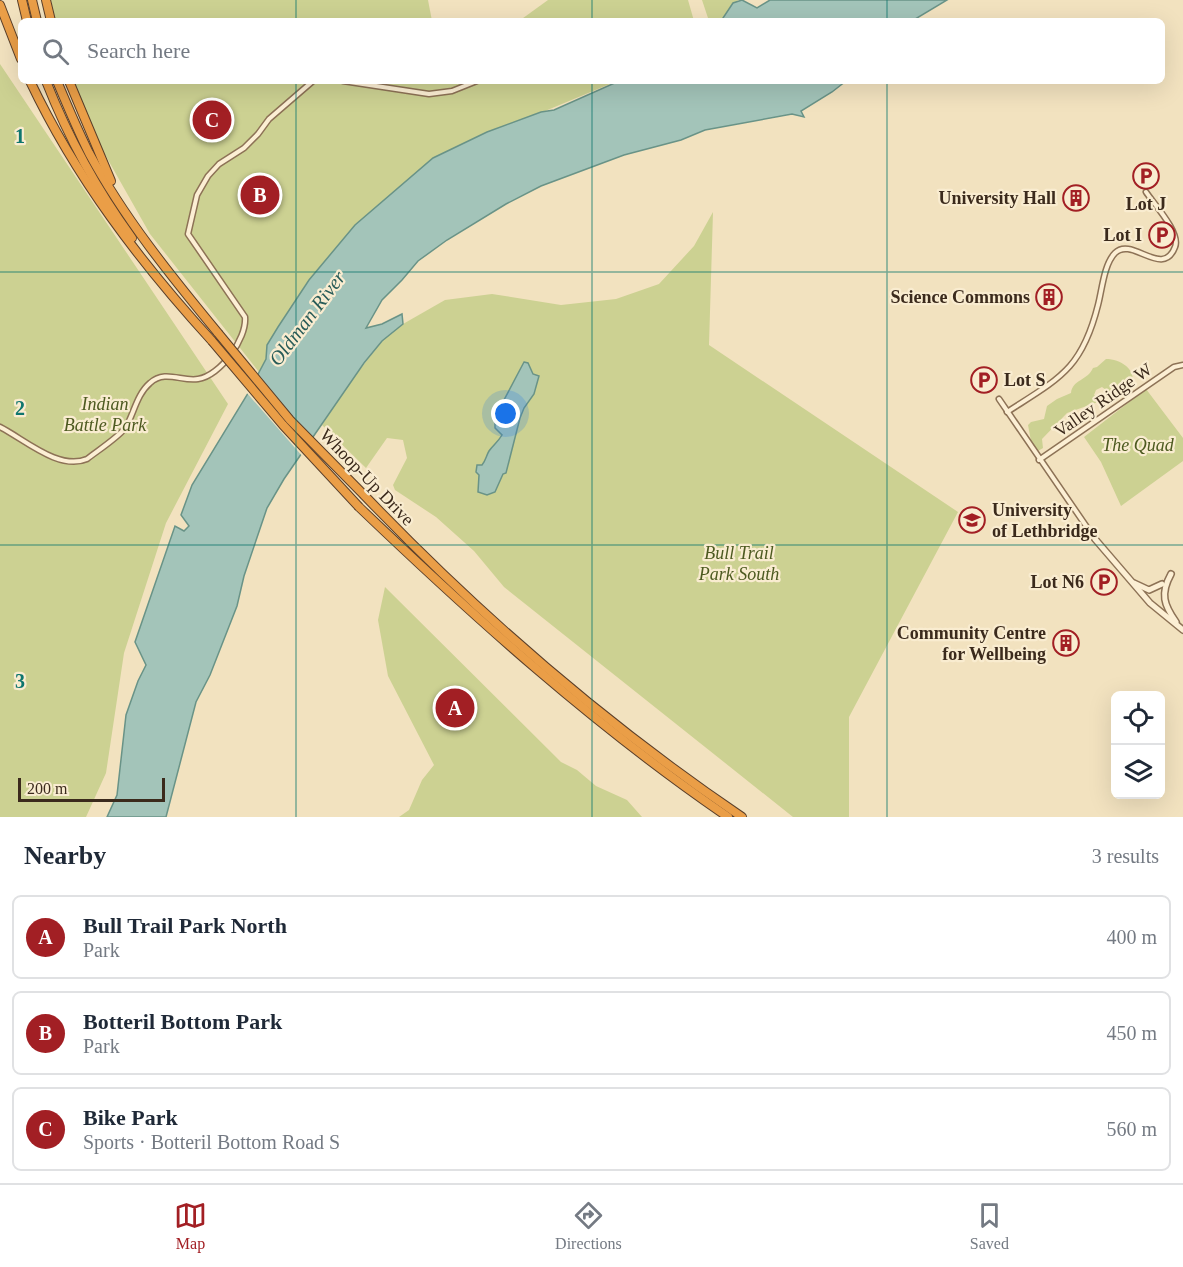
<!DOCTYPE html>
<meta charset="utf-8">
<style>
:root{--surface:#fff;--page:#f6f6f7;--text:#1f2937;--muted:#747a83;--line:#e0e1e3;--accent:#a21f24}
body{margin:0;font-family:Georgia,serif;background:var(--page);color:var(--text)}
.controls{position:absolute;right:18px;bottom:18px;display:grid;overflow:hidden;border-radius:9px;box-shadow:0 6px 24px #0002}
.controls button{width:54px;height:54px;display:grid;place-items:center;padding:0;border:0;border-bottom:2px solid var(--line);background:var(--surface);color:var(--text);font:30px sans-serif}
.scale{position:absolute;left:18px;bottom:15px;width:147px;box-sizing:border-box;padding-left:6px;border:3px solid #3b2a1c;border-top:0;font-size:16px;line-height:21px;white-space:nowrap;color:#3b2a1c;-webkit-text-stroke:4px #f9ecd0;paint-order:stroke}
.you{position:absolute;left:506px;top:414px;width:21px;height:21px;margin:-15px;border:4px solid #fff;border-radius:50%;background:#1a73e8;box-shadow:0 0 0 9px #1a73e833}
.badge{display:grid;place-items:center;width:39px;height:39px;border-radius:50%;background:var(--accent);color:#fff;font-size:20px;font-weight:700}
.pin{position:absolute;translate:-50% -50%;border:3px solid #fff;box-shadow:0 2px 6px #0006}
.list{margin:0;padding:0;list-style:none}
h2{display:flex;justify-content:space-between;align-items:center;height:78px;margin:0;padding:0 24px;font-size:26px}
h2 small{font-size:20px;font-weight:400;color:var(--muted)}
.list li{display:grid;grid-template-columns:39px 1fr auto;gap:18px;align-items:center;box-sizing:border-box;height:84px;margin:0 12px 12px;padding:0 12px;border:2px solid var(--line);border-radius:9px}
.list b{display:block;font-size:22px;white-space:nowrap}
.list p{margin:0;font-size:20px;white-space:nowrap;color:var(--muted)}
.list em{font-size:20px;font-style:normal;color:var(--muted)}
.icon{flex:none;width:33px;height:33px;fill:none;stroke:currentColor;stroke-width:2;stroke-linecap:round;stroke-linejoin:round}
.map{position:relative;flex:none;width:1183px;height:817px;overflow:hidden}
.search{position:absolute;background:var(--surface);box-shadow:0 6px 24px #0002;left:18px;right:18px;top:18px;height:66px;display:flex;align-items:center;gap:15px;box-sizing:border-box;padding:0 21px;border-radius:9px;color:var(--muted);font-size:22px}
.sheet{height:366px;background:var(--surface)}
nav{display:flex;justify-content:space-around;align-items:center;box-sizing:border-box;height:84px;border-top:2px solid var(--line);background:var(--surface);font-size:16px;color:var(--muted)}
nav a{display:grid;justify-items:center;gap:3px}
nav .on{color:var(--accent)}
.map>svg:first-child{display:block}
</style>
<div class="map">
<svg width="1183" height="817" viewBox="0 0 1183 817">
<rect width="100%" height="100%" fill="#f2e2bf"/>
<g fill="#ccd192">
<path d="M51 0H428L432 21H55Z"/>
<path d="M548 0H688L694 21H519Z"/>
<path d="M702 0H738L724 21H709Z"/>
<path d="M0 64 228 404 166 523 124 653 106 773 86 817H0Z"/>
<path d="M71 81H617L433 158 305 285 259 372 150 234 103 151Z"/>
<path d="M713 212 709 345 958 512 849 717V817H793L504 587 474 551 436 517 395 490 393 485 407 458 403 440 387 438 366 468 322 425 351 381 382 341 403 324 445 300 492 294 561 305 616 299 659 284 694 246Z"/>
<path d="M1106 359C1120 359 1137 369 1132 385L1110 393 1102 387 1096 390 1094 395 1100 399 1098 402 1067 413 1042 439 1043 448 1038 451 1031 441 1028 425 1031 422 1044 419 1047 406 1057 399 1071 393C1072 380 1088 380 1093 368L1097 367Z"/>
<path d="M1146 389 1183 438V461L1121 506 1101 462 1084 437Z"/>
<path d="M385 587 561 762 577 770 596 786 627 800 642 817H399L409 810 422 780 434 765 388 676 378 620Z"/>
</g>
<g fill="#a3c4b9" stroke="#699387" stroke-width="1.5">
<path d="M742 0 757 8 770 0H947L912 21H721L733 3Z"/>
<path d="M619 81H846L832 92 801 111 804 117 792 114 705 130 681 140 624 155 541 186 506 204 447 240 418 261 402 280 382 300 366 328 382 324 402 314 403 324 382 341 364 363 284 479 267 508 244 576 237 606 210 675 196 702 166 817H107L117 795 126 715 138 681 146 665 135 642 175 526 184 531 189 526 181 515 192 485 247 395 266 359 267 345 278 327 309 280 355 225 433 158 487 132 541 112 554 110Z"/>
<path d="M524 362 528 363 533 374 539 376 534 394 524 408 520 418 506 473 503 474 495 492 487 495 478 492 479 475 476 472 477 465H482C486 460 486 456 489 451 493 445 498 442 502 435L495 428V417Z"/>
</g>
<path fill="#f2e2bf" d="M251 382 310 448 303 457 246 392Z"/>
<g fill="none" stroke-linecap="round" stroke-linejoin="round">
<g stroke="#8d7256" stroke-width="7">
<g id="minor">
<path d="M343 81 429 94 452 91 477 81"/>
<path d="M999 399 1095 539"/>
<path d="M1007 412C1060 378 1082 369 1098 305 1102 290 1104 264 1115 253 1132 236 1163 279 1175 247 1181 233 1154 204 1146 192"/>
<path d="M0 427C24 439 59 471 87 459 97 451 119 437 126 427 134 413 137 394 150 383 165 369 182 382 198 379 220 376 247 339 245 317L188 234 197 195 208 176 219 164 244 148 258 134 269 119 313 81"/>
<path d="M1039 460 1174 367 1183 365"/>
</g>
</g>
<g stroke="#8d7256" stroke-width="8">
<g id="tertiary">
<path d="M1095 539 1150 603 1183 630"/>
<path d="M1171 574C1160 594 1164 605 1176 622"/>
<path d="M1134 583 1149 590 1162 584"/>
</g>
</g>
<g stroke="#5a3f2a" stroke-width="10">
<g id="motorway">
<path d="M22 0 27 21"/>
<path d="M32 0 37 21"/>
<path d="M46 0 51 21"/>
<path d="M0 5 21 59"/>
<path d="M30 81C76 178 140 262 212 341"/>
<path d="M46 81C68 137 97 190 132 238"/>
<path d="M57 81C67 105 77 129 89 153 124 218 171 276 218 333"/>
<path d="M69 81 111 181"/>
<path d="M364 495C479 615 605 724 742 817"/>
<path d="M359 507C475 618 595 726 728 817"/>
</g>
</g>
<use href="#minor" stroke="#fcefd4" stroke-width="4"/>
<use href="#tertiary" stroke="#fcefd4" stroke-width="5"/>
<use href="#motorway" stroke="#ea9e47" stroke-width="8"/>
<g stroke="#5a3f2a" stroke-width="10" stroke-linecap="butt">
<g id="motorway-bridge">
<path d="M218 333 290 420 364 495"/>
<path d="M212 341 283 425 359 507"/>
</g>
</g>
<use href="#motorway-bridge" stroke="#ea9e47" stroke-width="8"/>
</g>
<path fill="none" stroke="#0f766e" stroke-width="1.5" stroke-opacity="0.55" d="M296 0V21M592 0V21M887 0V21M296 81V817M592 81V817M887 81V817M0 272H1183M0 545H1183"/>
<defs>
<g id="parking-ring" transform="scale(1.35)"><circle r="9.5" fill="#f9ecd0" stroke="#a21f24" stroke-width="1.5"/><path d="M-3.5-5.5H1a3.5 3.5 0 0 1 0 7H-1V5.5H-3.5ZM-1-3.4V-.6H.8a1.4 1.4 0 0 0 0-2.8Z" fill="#a21f24"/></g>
<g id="building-ring" transform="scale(1.35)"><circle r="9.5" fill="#f9ecd0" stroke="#a21f24" stroke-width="1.5"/><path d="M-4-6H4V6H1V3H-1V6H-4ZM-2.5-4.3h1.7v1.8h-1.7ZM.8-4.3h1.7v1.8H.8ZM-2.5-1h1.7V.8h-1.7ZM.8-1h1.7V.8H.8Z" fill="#a21f24"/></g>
<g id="university-ring" transform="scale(1.35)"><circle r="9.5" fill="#f9ecd0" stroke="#a21f24" stroke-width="1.5"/><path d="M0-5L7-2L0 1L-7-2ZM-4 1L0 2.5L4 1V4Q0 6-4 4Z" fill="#a21f24"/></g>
</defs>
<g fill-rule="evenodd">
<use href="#parking-ring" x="1146" y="176"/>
<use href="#building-ring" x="1076" y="198"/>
<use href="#parking-ring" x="1162" y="235"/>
<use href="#building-ring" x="1049" y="297"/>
<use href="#parking-ring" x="984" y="380"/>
<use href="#university-ring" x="972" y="520"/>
<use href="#parking-ring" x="1104" y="582"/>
<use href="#building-ring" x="1066" y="643"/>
</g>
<g text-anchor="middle" stroke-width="4.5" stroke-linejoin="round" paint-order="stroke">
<g font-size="18" font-weight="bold" fill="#3b2a1c" stroke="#f9ecd0" text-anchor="end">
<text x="1056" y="204">University Hall</text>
<text x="1146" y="210" text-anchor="middle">Lot J</text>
<text x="1142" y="241">Lot I</text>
<text x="1030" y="303">Science Commons</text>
<text x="1004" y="386" text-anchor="start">Lot S</text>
<text x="992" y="516" text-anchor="start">University<tspan x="992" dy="21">of Lethbridge</tspan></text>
<text x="1084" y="588">Lot N6</text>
<text x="1046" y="639">Community Centre<tspan x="1046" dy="21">for Wellbeing</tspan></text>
</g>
<g font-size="18" fill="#3b2a1c" stroke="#f9ecd0">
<text transform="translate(1103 400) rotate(-35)" y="6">Valley Ridge W</text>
<text transform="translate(367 477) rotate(46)" y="6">Whoop-Up Drive</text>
</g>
<g font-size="18" font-style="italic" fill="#4d5a20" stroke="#f9ecd0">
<text x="105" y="410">Indian<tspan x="105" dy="21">Battle Park</tspan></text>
<text x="1138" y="451">The Quad</text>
<text x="739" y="559">Bull Trail<tspan x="739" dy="21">Park South</tspan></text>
</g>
<g font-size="20" font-style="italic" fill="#295c58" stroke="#f9ecd0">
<text transform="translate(307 318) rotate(-53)" y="7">Oldman River</text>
</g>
</g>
<g font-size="20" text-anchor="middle" font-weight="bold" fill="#0f766e" stroke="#f9ecd0" stroke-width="4.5" stroke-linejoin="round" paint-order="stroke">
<text x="20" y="143">1</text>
<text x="20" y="415">2</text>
<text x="20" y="688">3</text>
</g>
</svg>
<div class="controls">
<button><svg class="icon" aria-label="locate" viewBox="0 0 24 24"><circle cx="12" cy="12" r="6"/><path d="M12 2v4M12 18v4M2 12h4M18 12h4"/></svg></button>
<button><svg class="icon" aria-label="layers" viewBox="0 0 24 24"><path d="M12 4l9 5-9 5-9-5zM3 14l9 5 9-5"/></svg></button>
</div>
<div class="scale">200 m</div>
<div class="you"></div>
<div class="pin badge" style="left:455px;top:708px">A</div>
<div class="pin badge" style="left:260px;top:195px">B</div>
<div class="pin badge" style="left:212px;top:120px">C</div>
<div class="search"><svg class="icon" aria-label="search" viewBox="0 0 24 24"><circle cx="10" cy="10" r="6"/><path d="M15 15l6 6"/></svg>Search here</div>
</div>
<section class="sheet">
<h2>Nearby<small>3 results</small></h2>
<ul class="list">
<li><span class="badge">A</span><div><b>Bull Trail Park North</b><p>Park</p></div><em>400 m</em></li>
<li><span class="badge">B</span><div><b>Botteril Bottom Park</b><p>Park</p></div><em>450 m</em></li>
<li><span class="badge">C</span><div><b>Bike Park</b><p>Sports · Botteril Bottom Road S</p></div><em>560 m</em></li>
</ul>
</section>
<nav>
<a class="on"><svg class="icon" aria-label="map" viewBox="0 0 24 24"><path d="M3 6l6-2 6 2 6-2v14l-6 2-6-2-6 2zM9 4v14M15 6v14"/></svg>Map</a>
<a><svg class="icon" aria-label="directions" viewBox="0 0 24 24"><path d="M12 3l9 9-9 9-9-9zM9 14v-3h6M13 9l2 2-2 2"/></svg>Directions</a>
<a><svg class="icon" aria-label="saved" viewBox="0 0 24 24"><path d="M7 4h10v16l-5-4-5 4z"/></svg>Saved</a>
</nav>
